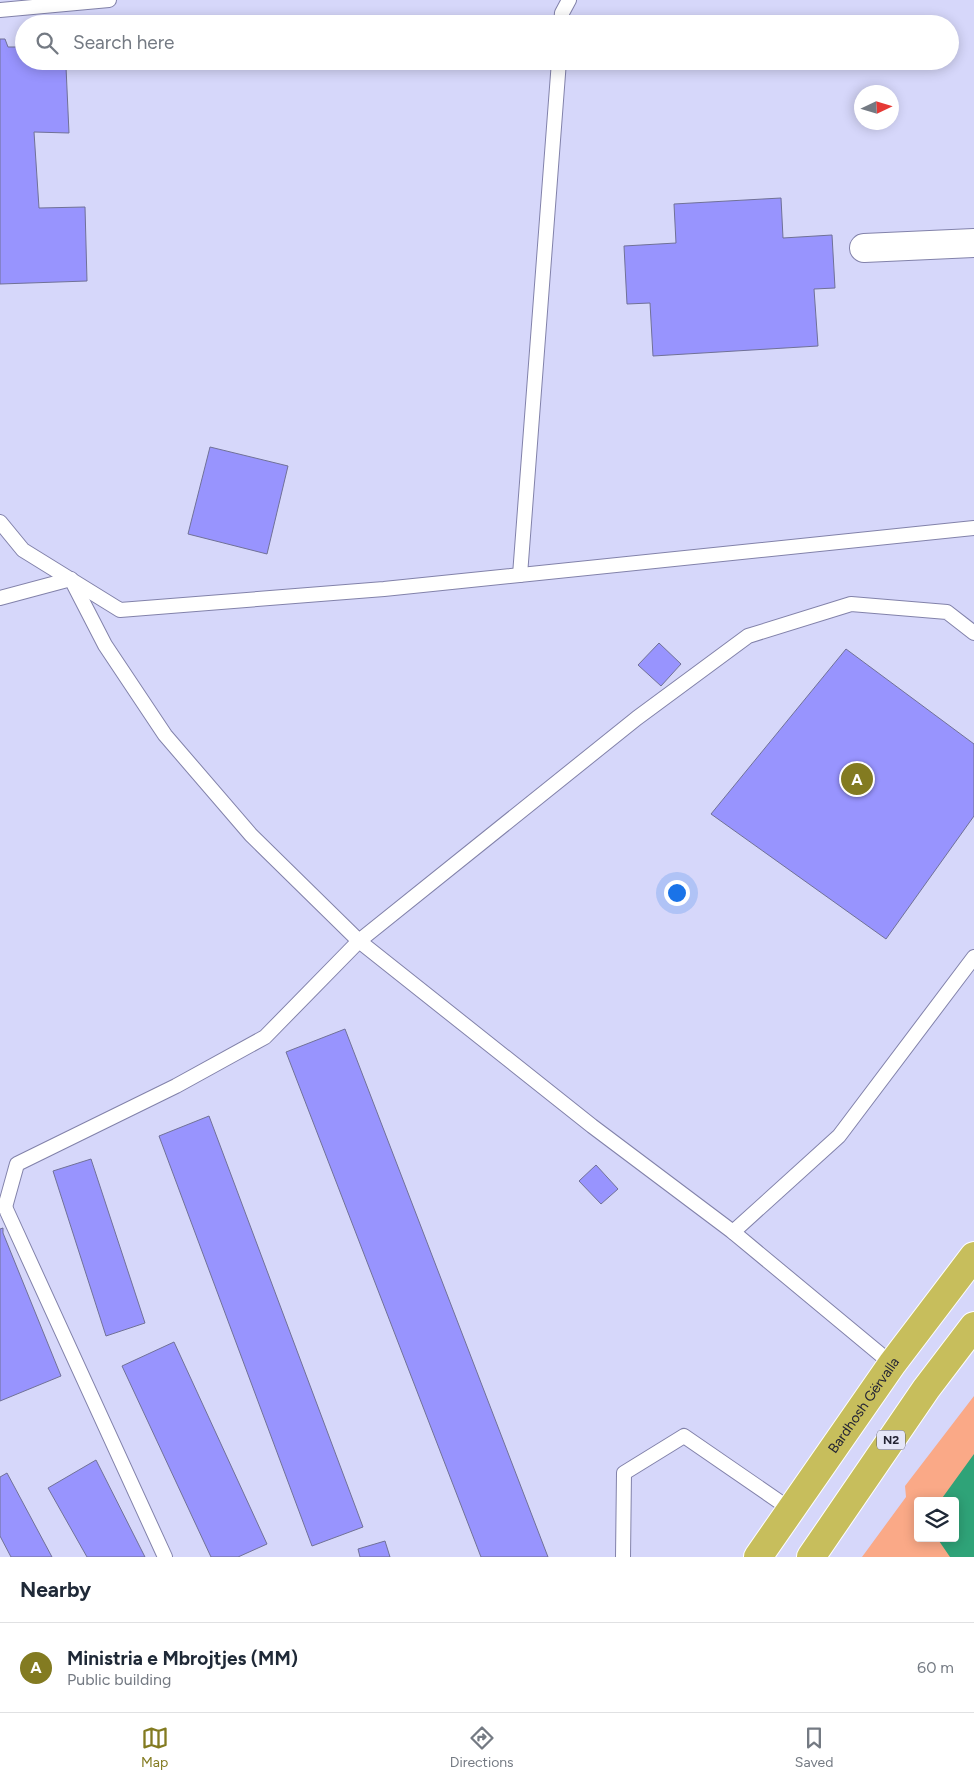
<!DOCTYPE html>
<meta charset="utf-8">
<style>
:root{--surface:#fff;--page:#f2f2f3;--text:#1f2937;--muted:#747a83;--line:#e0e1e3;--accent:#837b21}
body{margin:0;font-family:Figtree,sans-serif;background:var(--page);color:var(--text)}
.controls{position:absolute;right:15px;bottom:15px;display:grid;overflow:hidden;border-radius:5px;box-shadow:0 2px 12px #0003}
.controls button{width:45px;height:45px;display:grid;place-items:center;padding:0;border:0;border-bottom:1px solid var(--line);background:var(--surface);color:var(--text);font:25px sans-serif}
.compass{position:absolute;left:854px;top:85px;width:45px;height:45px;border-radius:50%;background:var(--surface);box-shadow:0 2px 12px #0003;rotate:86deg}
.you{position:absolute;left:676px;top:892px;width:18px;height:18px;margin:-12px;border:4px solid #fff;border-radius:50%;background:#1a73e8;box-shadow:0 0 0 8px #1a73e833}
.badge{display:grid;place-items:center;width:32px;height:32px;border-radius:50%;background:var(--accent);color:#fff;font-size:16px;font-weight:700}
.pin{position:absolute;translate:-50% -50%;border:2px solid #fff;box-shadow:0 1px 5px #0006}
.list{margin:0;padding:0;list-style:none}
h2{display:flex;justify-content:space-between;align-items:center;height:65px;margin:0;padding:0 20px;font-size:21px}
h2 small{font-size:16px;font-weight:400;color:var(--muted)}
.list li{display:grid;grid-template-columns:32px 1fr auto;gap:15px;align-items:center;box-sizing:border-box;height:90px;padding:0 20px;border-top:1px solid var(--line)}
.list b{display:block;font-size:19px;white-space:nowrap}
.list p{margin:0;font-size:16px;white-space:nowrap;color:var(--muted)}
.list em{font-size:16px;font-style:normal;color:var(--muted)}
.icon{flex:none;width:28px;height:28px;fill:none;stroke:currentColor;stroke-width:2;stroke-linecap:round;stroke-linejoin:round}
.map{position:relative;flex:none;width:974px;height:1557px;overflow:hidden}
.search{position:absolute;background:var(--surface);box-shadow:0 2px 12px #0003;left:15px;right:15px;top:15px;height:55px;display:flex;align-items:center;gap:12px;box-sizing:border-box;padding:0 18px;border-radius:28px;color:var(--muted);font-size:19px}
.sheet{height:155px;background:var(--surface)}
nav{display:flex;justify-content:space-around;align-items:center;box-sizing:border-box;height:70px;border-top:1px solid var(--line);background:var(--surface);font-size:14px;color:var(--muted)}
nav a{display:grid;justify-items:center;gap:2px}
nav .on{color:var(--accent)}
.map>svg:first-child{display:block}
</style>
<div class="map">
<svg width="974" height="1557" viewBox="0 0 974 1557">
<rect width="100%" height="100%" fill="#d6d7fa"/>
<path fill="#faa987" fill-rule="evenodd" d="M974 1396V1557H862L906 1497 905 1486ZM918 1501H955V1538H918Z"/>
<path fill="#2fa378" d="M974 1454V1557H950L937 1538H955V1501H940Z"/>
<g fill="#9894fe" stroke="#707197">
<path d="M0 39H5L8 47H24V61H58L66 67 69 133 34 132 39 208 85 207 87 281 0 284Z"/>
<path d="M781 198 783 238 832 235 835 288 814 289 818 346 653 356 650 303 627 304 624 246 676 243 674 204Z"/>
<path d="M210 447 288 466 267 554 188 534Z"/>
<path d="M659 643 681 664 661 686 638 665Z"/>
<path d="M846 649 974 744V816L886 939 711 814Z"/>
<path d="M345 1029 548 1557H481L286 1052Z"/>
<path d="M209 1116 363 1527 312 1546 159 1136Z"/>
<path d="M91 1159 145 1323 106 1336 53 1171Z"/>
<path d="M596 1165 618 1189 601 1204 579 1181Z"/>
<path d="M3 1228V1233L61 1376 0 1401V1229Z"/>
<path d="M174 1342 267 1544 238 1557H211L122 1366Z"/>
<path d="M96 1460 145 1557H87L48 1488Z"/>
<path d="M7 1473 52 1557H11L0 1536V1477Z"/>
<path d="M385 1541 390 1557H360L358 1549Z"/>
</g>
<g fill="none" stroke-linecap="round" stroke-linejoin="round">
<g stroke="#8282aa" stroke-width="16">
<g id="lane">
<path d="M0 10 109 0"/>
<path d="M561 24 562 13 569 0"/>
<path d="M0 522 23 550 120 610 384 589 974 528"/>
<path d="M520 575 559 61"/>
<path d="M0 598 71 579 105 645 165 735 251 835 359 941 637 718 748 636 851 604 947 612 974 633"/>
<path d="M0 1206 5 1207 165 1557"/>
<path d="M5 1207 17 1164 176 1086 265 1037 359 941 592 1126 733 1232 892 1364"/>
<path d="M733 1232 839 1136 974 957"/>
<path d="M623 1557 624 1473 684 1436 790 1509"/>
</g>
</g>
<g stroke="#8282aa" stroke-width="30">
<path id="street" d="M864 248 974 243"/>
</g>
<g stroke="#fff" stroke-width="30">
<g id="highway">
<path id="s1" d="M758 1557 892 1364 974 1256"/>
<path d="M811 1557 926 1389 974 1326"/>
</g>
</g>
<use href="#lane" stroke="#fff" stroke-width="14"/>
<use href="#street" stroke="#fff" stroke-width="28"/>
<use href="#highway" stroke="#c7be5c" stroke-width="28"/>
</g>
<g text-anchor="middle" stroke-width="5" stroke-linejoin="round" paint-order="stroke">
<rect fill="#e5e6f8" stroke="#5e5e6f" stroke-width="1" x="877" y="1430.5" width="28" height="19" rx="4"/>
<g font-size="12" font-weight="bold" fill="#242434">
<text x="891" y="1444">N2</text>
</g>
<g font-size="14" fill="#242434" stroke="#e5e6f8">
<text dy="5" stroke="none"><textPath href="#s1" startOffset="185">Bardhosh Gërvalla</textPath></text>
</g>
</g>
</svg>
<div class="controls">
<button><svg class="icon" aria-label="layers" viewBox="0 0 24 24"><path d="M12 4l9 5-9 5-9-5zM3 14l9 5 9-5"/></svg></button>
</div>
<svg class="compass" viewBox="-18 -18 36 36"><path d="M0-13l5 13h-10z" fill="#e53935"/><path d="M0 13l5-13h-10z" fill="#747a83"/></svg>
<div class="you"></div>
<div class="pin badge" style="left:857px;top:779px">A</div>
<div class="search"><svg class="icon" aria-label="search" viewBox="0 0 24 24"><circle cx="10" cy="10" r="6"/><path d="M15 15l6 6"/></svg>Search here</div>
</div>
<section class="sheet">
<h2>Nearby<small></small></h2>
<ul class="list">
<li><span class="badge">A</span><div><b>Ministria e Mbrojtjes (MM)</b><p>Public building</p></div><em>60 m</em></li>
</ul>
</section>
<nav>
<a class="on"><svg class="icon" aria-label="map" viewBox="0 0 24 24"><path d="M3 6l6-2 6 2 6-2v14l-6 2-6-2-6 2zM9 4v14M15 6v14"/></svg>Map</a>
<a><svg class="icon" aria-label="directions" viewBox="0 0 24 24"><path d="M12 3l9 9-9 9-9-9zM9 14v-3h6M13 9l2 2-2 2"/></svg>Directions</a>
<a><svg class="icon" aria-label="saved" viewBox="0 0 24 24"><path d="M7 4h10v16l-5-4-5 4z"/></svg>Saved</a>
</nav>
